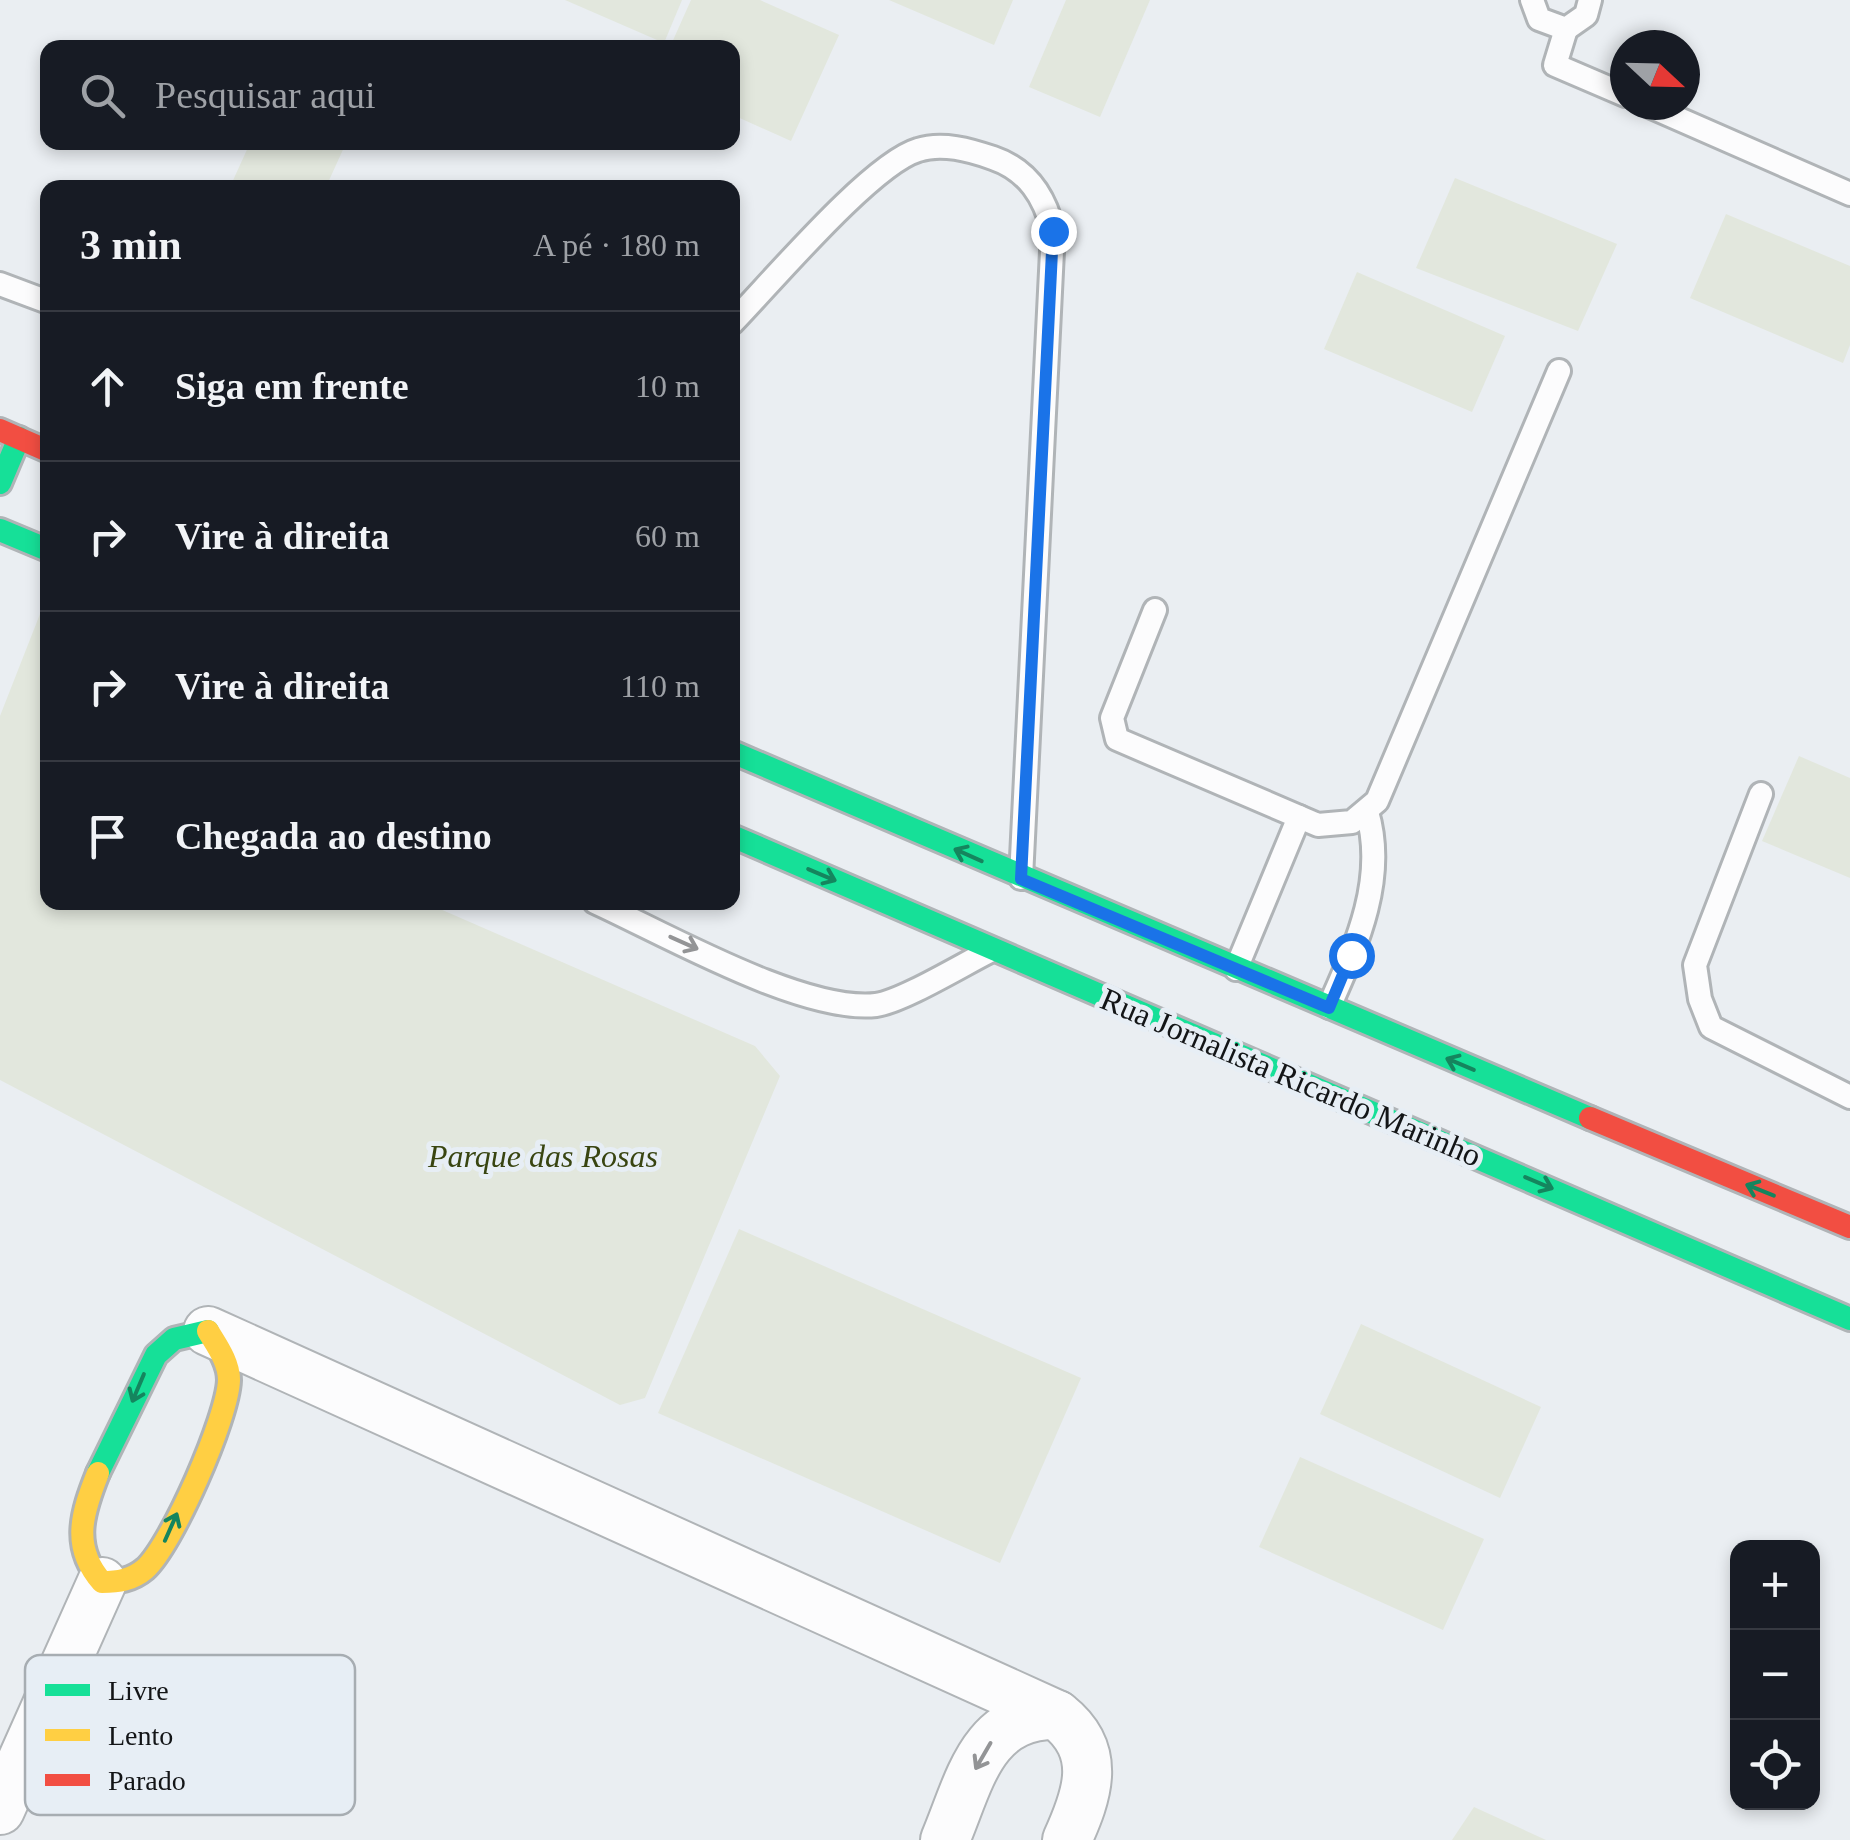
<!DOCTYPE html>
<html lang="pt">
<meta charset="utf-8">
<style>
:root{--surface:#171b24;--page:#242831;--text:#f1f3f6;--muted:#9ea1a6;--line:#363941}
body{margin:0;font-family:"Times New Roman",serif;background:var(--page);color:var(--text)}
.controls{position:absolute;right:30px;bottom:30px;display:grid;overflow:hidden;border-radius:20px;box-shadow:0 5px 15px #0003}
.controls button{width:90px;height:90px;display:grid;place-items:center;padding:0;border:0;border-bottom:2px solid var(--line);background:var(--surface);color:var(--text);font:50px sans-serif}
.compass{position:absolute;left:1610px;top:30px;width:90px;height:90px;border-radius:50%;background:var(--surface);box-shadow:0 5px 15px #0003;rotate:112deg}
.stop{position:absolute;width:30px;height:30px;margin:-22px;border:8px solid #1a73e8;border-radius:50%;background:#fff}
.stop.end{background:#1a73e8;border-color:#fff;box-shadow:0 2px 10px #0008}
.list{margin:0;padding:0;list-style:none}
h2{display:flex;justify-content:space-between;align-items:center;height:130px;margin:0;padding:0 40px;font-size:42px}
h2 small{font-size:32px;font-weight:400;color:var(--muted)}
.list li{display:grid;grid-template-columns:65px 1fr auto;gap:30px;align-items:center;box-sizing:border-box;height:150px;padding:0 40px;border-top:2px solid var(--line)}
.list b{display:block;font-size:38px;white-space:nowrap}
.list em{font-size:32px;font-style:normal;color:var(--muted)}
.icon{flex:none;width:55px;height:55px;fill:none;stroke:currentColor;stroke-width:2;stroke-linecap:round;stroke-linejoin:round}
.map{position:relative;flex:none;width:1850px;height:1840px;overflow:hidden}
.search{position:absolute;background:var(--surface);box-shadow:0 5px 15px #0003;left:40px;top:40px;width:700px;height:110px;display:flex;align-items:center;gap:25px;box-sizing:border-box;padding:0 35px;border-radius:20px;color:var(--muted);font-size:38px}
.panel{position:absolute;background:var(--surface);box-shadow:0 5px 15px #0003;left:40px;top:180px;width:700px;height:730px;border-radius:20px}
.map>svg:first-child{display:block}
</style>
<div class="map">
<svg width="1850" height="1840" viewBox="0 0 1850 1840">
<rect width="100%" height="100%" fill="#eaeef2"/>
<g fill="#e2e7dd">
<path d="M565 0H682L664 43Z"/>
<path d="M691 0H760L839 35 791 141 733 115 732 48 670 47Z"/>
<path d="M889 0H1013L994 45Z"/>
<path d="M1066 0H1150L1100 117 1029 87Z"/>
<path d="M250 143V142L346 143 326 187H230Z"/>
<path d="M1455 178 1617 244 1578 331 1416 268Z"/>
<path d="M1726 214 1850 266V345L1843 363 1690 298Z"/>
<path d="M1357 272 1505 336 1472 412 1324 349Z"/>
<path d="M47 611 48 902 436 903 440 909 755 1046 780 1076 645 1398 620 1405 0 1080V716L40 614Z"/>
<path d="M1799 756 1850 778V878L1762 841Z"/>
<path d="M739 1229 1081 1378 1000 1563 658 1413Z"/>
<path d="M1361 1324 1541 1407 1500 1498 1320 1414Z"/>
<path d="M1300 1457 1484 1539 1443 1630 1259 1547Z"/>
<path d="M1474 1807 1546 1840H1452Z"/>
</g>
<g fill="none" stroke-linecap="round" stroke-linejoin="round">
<g stroke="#b0b4b7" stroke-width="28">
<g id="lane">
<path d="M1532 0 1539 19 1566 29 1586 15 1590 0"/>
<path d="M1566 29 1555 65 1625 95"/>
<path d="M1647 105 1850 194"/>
<path d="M0 284 48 302"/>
<path d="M732 323C771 283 871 164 918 150 942 142 970 150 993 158 1028 170 1045 197 1053 231L1021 878"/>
<path d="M1155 610 1112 718 1117 739 1318 825 1352 822 1377 801 1559 371"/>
<path d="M1761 794 1695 965 1700 999 1711 1027 1850 1097"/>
<path d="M595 902C665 934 803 1013 876 1005 901 1002 962 965 988 952"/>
<path d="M1236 969 1299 817"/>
<path d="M1329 1007C1356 946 1387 879 1367 812"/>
</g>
</g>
<g stroke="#b0b4b7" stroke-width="52">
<g id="street">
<path d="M208 1331 1057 1715C1103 1751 1088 1794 1067 1840"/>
<path d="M0 1810 102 1582"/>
<path d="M945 1840C970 1781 981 1714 1057 1715"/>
</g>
</g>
<g stroke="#b0b4b7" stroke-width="28">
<g id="fast">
<path d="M0 483 19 438"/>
<path d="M0 530 48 550"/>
<path d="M732 752 1590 1118"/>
<path d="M732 836 1850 1319"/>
<path d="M98 1473 156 1355 174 1339 208 1331"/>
</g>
</g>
<g stroke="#b0b4b7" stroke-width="28">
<path id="slow" d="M98 1473C82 1513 71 1547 102 1582 118 1582 132 1580 145 1569 172 1545 228 1417 229 1380 229 1362 217 1346 208 1331"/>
</g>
<g stroke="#b0b4b7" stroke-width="28">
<g id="jam">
<path d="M0 430 48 451"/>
<path d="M1590 1118 1850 1227"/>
</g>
</g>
<use href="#lane" stroke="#fcfcfd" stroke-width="22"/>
<use href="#street" stroke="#fcfcfd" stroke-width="48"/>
<use href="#fast" stroke="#16e098" stroke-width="22"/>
<use href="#slow" stroke="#ffcf43" stroke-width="22"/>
<use href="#jam" stroke="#f24e42" stroke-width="22"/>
</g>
<defs><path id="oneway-shaft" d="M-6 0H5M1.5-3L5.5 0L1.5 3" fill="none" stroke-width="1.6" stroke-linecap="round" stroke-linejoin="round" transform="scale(2.5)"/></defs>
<g stroke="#15855e">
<use href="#oneway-shaft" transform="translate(968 855) rotate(-156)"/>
<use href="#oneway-shaft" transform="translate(822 875) rotate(23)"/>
<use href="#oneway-shaft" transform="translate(1460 1064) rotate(-157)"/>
<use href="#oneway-shaft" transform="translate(1539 1183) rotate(23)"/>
<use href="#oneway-shaft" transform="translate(1760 1190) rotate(-158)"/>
<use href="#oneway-shaft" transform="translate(138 1388) rotate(113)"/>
<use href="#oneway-shaft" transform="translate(171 1527) rotate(-66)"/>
</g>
<g stroke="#939496">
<use href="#oneway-shaft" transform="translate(684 943) rotate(24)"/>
<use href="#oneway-shaft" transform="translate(983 1756) rotate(120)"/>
</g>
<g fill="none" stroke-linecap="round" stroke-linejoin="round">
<path stroke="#1a73e8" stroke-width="12" d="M1053 231 1021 879 1329 1008 1351 955"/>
</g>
<g text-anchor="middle" stroke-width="10" stroke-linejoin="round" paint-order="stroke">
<g font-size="32" fill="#131517" stroke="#e7eef5">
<text transform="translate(1291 1077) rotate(23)" y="11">Rua Jornalista Ricardo Marinho</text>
</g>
<g font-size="32" font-style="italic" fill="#394511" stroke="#e7eef5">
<text x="543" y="1167">Parque das Rosas</text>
</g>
</g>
<rect x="25" y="1655" width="330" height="160" rx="15" fill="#e7eef5" stroke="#a7adb2" stroke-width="2.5"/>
<rect x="45" y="1684" width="45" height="12" fill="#16e098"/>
<rect x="45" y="1729" width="45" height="12" fill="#ffcf43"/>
<rect x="45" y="1774" width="45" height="12" fill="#f24e42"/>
<g font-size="28" fill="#131517">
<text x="108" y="1700">Livre</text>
<text x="108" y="1745">Lento</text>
<text x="108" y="1790">Parado</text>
</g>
</svg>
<div class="controls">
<button>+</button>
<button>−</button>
<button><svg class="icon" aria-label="locate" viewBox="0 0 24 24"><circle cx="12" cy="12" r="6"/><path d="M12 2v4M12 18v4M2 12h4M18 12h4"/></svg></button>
</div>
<svg class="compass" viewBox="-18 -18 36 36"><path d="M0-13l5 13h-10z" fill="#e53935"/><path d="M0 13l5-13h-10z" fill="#9ea1a6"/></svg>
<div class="stop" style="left:1351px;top:955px"></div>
<div class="stop end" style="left:1053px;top:231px"></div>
<div class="search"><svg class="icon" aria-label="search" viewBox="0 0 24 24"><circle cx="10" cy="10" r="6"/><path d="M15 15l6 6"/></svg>Pesquisar aqui</div>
<section class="panel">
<h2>3 min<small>A pé · 180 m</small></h2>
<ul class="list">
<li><svg class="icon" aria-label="ahead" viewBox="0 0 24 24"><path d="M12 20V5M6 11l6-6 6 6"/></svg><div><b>Siga em frente</b></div><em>10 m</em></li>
<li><svg class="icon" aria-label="right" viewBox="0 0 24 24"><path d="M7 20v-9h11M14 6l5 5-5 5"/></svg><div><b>Vire à direita</b></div><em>60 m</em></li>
<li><svg class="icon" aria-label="right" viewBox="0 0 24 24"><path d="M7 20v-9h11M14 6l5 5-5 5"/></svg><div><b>Vire à direita</b></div><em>110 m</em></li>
<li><svg class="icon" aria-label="arrive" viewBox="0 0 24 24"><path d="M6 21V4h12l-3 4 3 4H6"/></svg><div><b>Chegada ao destino</b></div></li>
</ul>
</section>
</div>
